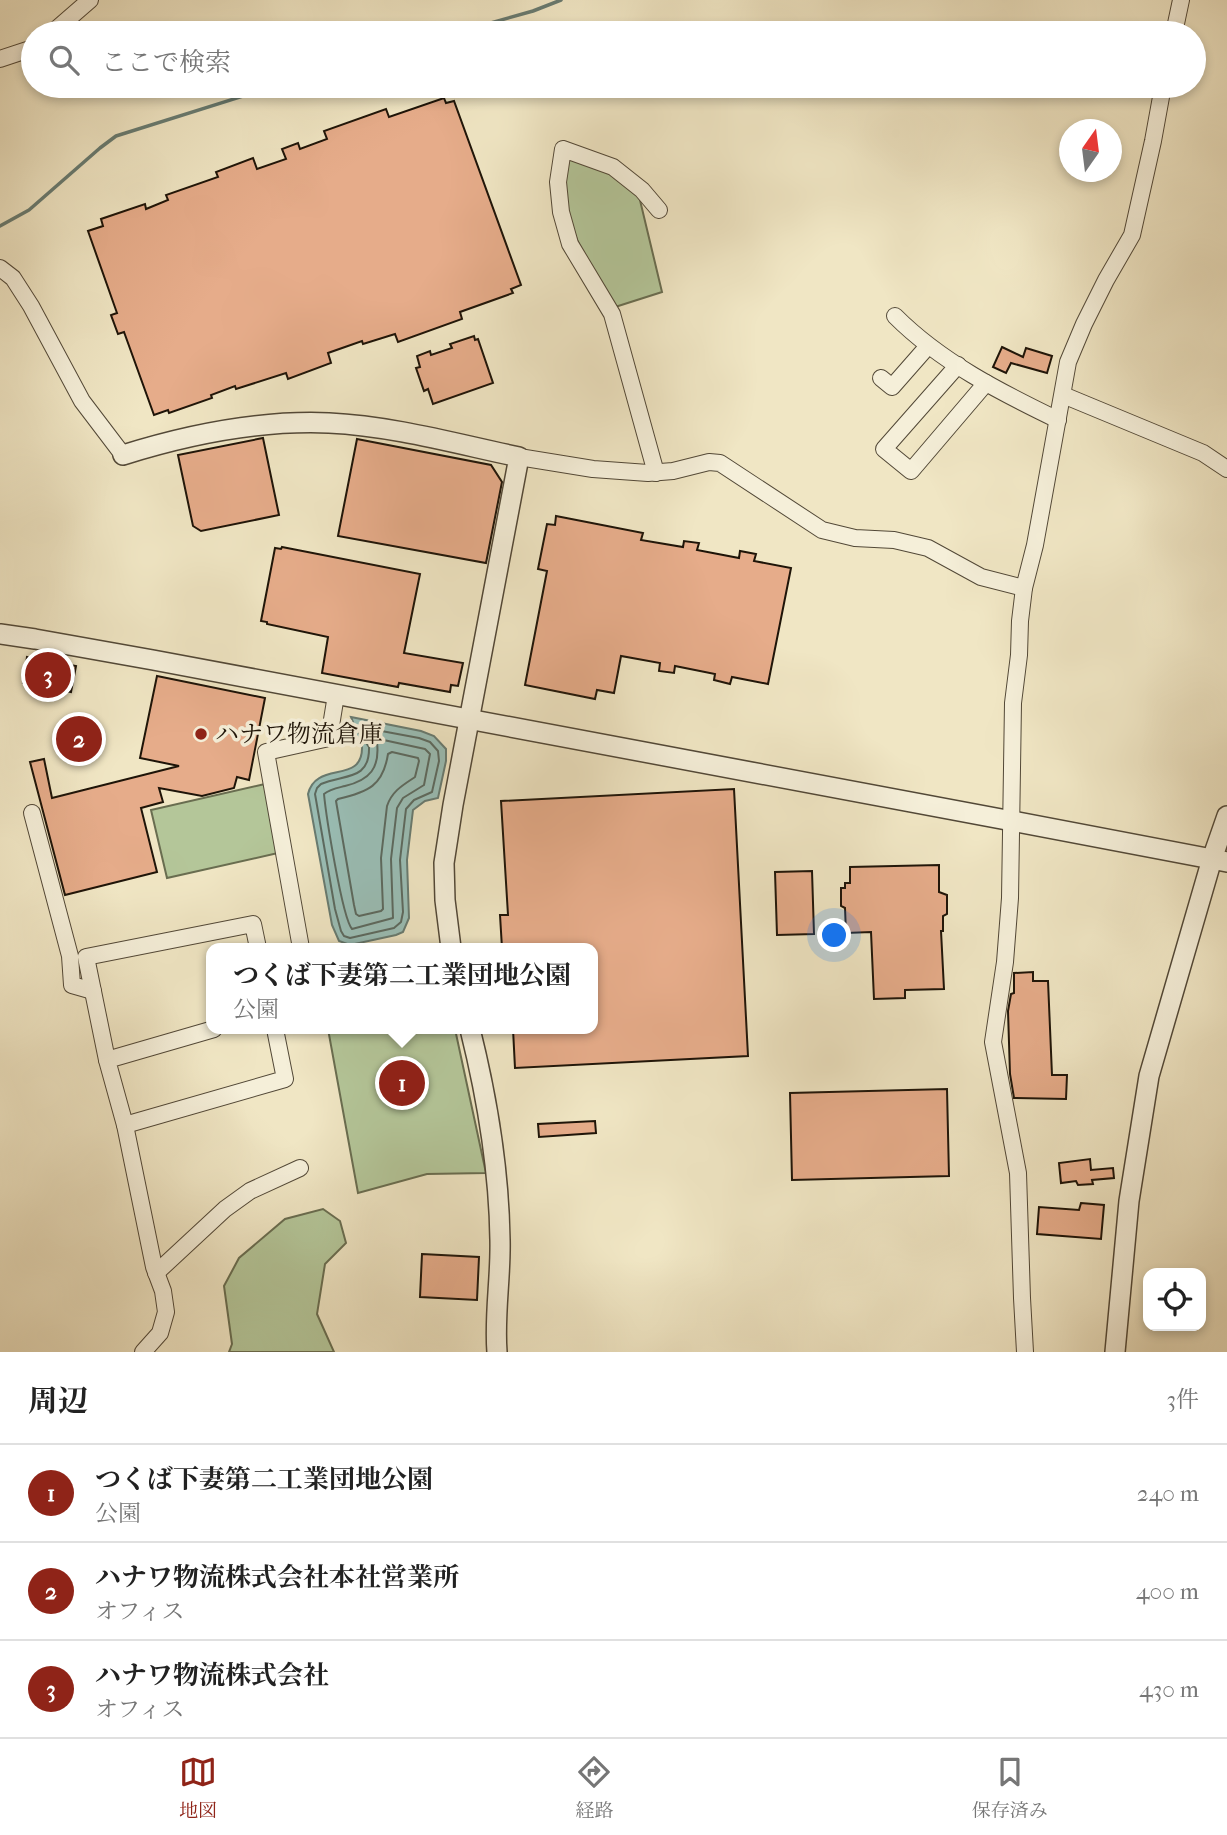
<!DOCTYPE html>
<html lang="ja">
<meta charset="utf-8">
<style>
:root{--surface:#fff;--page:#f2f2f2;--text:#222;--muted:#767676;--line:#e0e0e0;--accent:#8f2418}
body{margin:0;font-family:"IM FELL French Canon","Noto Serif JP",serif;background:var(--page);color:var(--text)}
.controls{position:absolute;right:21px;bottom:21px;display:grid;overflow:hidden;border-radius:14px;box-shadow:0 4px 10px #0003}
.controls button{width:63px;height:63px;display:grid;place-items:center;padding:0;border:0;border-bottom:2px solid var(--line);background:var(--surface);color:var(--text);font:35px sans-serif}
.compass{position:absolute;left:1059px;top:119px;width:63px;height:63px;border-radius:50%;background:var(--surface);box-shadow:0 4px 10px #0003;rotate:14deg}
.you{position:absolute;left:835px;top:936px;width:24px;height:24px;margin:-18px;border:5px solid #fff;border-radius:50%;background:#1a73e8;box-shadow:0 0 0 10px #1a73e833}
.badge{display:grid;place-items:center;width:46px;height:46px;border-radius:50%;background:var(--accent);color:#fff;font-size:23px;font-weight:700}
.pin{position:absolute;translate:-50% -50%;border:4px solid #fff;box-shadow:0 2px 7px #0006}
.popup{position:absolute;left:206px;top:943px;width:392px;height:91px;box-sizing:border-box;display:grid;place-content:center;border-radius:14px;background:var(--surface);filter:drop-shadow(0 2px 5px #0005);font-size:23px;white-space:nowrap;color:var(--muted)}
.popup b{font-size:26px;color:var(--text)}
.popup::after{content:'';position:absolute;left:50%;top:100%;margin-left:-14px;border:14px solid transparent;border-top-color:var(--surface)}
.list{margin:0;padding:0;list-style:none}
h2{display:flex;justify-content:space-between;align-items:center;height:91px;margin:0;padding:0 28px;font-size:30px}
h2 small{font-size:23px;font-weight:400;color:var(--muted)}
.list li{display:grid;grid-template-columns:46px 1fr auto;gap:21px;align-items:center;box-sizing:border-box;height:98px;padding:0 28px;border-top:2px solid var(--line)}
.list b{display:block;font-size:26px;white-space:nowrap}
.list p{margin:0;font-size:23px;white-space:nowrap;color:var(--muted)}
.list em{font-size:23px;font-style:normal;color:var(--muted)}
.icon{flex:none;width:38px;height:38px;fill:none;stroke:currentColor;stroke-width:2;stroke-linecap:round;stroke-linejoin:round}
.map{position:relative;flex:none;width:1227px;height:1352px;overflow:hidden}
.search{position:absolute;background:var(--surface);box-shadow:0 4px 10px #0003;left:21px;right:21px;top:21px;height:77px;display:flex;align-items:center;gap:18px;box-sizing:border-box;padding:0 24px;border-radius:38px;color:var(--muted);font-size:26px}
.sheet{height:385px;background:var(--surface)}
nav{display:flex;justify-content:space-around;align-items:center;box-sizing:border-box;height:98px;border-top:2px solid var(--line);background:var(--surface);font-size:19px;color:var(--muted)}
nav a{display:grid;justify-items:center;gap:4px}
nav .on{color:var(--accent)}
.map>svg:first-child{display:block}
</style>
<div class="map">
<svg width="1227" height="1352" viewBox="0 0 1227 1352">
<rect width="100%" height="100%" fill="#f0e6c4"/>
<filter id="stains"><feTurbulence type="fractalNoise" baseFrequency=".00286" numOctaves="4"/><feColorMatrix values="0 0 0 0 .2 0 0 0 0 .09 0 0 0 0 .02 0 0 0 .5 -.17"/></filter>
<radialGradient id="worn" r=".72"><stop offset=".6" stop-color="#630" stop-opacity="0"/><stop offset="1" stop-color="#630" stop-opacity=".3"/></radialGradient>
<g fill="#b4c699" stroke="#696d50" stroke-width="2">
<path d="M570 156 613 172 639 196 662 292 612 308C592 270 567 232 564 188 564 178 568 166 570 156Z"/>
<path d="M265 784 278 853 167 878 151 810Z"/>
<path d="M328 1029H455L486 1173 427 1174 358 1193Z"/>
<path d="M323 1209 340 1221 346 1243 325 1264 317 1314 334 1352H229L232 1344 224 1286 239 1258 285 1219Z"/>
</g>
<path fill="#9abfb7" stroke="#687b71" stroke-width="2" d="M351 717 421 731 434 736 446 749V761L438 798 425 801 413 810 407 860 409 918 403 932 396 935 350 945 339 941 332 925 308 794C316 760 363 785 362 747L354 738 345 730 346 725 353 722Z"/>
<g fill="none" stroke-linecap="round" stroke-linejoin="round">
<g stroke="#5c6a60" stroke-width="2">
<path d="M360 727 419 738 430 742 438 751 439 761 432 792 414 800 406 809 400 860 403 912 401 922 394 928 350 938 344 936 341 931 335 909 315 794 317 788 321 784C344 774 370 781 369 747L358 732Z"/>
<path d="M379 739 425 749 430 754 424 785 403 798 397 808 391 859 393 918 352 929C342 917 326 815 324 794 330 789 337 788 345 786 370 780 380 768 377 742Z"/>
<path d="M392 752 418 758 419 761 415 777C403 785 392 791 387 806L381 858 383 909 381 911 359 916 356 914 354 905 336 801 338 799C368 792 383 786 388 754Z"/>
</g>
<g stroke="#687b71" stroke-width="3.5">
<path d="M455 33 533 11 561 0"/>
<path d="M0 226 29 210 100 148 116 136 275 86"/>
</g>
</g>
<g fill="#e6ac8a" stroke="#1e1408" stroke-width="2">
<path d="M444 98 446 103 454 101 521 285 511 289 513 293 460 312 462 319 398 342 395 334 363 344 362 341 328 353 331 363 288 379 286 373 236 389 235 386 211 395 212 398 169 413 168 410 154 415 124 332 118 334 111 315 117 313 88 231 103 226 101 219 145 204 146 209 168 200 166 195 218 177 216 172 253 158 257 169 286 159 282 149 298 143 300 149 327 139 324 131 386 109 389 117Z"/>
<path d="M474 336 475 340 478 339 493 383 433 404 428 389 424 391 416 368 420 367 417 356 430 351 431 355 452 348 450 344Z"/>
<path d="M1002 347 1023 357 1026 348 1052 356 1047 373 1011 363 1006 373 993 367Z"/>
<path d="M263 438 279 515 201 531 193 526 178 455Z"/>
<path d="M357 439 491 465 502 482 486 563 338 536Z"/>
<path d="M556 516 643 533 641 540 683 547 684 541 699 543 697 550 739 558 740 551 756 554 754 561 791 568 768 684 732 677 730 684 714 680 715 674 675 666 674 673 659 671 660 663 621 656 614 693 597 690 595 699 525 685 547 571 538 569 547 524 555 525Z"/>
<path d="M282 547 420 574 404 653 463 663 458 686 451 685 450 692 399 683 398 687 322 673 328 637 267 624V622L261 621 275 548 281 549Z"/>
<path d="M27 657 76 666 71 692 23 683Z"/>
<path d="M157 676 265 698 249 780 237 777 234 788 202 796 159 788 163 802 141 808 157 872 65 895 30 762 44 759 52 798 179 766 140 758Z"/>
<path d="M61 727 100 730 99 749 59 746Z"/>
<path d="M734 789 748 1056 515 1068 513 1029H593V948H502L500 915H508L501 801Z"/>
<path d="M939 865V892L947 895V914L943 916V931H941L944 989 905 990V998L874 999 871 932 846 933 845 908 841 906V888H845V883H850V867Z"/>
<path d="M812 871 814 934 777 935 775 872Z"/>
<path d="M1033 972V981H1048L1052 1075H1067L1066 1099 1014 1098 1010 1074 1008 1011 1011 994 1014 993V973Z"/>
<path d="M947 1089 949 1176 792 1180 790 1093Z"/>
<path d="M595 1121 596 1133 539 1137 538 1124Z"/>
<path d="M1090 1159 1091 1170 1113 1168 1114 1178 1092 1180 1093 1184 1078 1185 1076 1181 1061 1183 1059 1163Z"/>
<path d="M1081 1203 1104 1205 1101 1239 1037 1234 1039 1207 1079 1210Z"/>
<path d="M422 1254 479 1257 477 1300 420 1297Z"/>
</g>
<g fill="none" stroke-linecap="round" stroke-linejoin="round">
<g stroke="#524837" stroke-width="18">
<g id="minor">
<path d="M52 33 90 0"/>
<path d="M1174 33 1181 0"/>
<path d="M0 59 33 48"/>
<path d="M0 268 13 278 31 306 82 401 123 455"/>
<path d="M895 316C941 362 1000 392 1058 420"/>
<path d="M958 365 884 449 911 471 986 383"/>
<path d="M881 378 892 387 928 346"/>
<path d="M1063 395 1203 453 1227 469"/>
<path d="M519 457 593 469 648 473 673 471 709 462 720 463 822 530 855 538 894 540 928 548 981 577 1024 588"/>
<path d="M656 473 612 314 570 244 561 212 558 182 563 149 613 167 642 190 659 210"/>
<path d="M32 813 70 956 72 985 93 991"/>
<path d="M301 948 266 752 329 738 336 695"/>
<path d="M214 1029 107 1060 125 1125 285 1079 275 1029"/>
<path d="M107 1060 86 957 253 924 258 948"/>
<path d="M125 1125 154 1267 163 1291 166 1312 160 1333 143 1352"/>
<path d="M156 1273 225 1209 250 1191 300 1168"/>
<path d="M1025 1352 1022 1298 1018 1173 993 1042 1005 962 1010 898 1013 703 1019 655 1020 621 1024 588 1035 545 1068 362 1084 324 1106 280 1132 235 1153 141 1163 86"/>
</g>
</g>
<g stroke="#524837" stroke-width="22">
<g id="tertiary">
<path d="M123 455C190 434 259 420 329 423 393 426 457 444 519 457L453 805 444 863 445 900 451 948"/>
<path d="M0 634 35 639 153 660 1012 821 1227 862"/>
<path d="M470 1029C487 1097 499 1169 500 1240 501 1277 494 1315 497 1352"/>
<path d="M1115 1352 1129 1201 1149 1076 1212 859 1227 816"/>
</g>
</g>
<use href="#minor" stroke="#f5efd9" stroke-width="16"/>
<use href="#tertiary" stroke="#f5efd9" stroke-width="19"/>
</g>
<circle fill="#8f2418" stroke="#f5efd9" stroke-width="2.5" cx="201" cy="734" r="7"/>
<g text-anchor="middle" stroke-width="7" stroke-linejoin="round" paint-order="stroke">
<g font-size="24" fill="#1e1408" stroke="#f5efd9" text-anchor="start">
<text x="215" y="742">ハナワ物流倉庫</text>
</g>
</g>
<rect width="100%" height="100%" filter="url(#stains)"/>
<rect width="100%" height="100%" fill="url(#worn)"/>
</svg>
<div class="controls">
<button><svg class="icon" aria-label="locate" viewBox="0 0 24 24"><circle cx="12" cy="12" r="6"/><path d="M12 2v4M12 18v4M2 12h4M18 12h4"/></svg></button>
</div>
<svg class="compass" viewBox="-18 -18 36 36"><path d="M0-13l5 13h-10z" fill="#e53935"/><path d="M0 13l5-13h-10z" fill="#767676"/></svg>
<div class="you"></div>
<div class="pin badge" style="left:402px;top:1083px">1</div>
<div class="popup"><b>つくば下妻第二工業団地公園</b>公園</div>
<div class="pin badge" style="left:79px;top:739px">2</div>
<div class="pin badge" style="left:48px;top:675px">3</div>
<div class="search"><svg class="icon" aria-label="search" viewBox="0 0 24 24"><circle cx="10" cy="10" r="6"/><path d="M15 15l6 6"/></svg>ここで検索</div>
</div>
<section class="sheet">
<h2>周辺<small>3件</small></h2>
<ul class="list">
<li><span class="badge">1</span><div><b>つくば下妻第二工業団地公園</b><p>公園</p></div><em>240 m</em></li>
<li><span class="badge">2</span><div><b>ハナワ物流株式会社本社営業所</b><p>オフィス</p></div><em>400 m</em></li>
<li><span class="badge">3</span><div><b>ハナワ物流株式会社</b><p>オフィス</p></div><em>430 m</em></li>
</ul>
</section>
<nav>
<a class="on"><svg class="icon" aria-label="map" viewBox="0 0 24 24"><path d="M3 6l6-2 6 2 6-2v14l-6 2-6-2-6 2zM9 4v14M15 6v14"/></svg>地図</a>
<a><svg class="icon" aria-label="directions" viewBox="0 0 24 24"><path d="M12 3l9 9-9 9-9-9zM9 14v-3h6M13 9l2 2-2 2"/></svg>経路</a>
<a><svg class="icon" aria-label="saved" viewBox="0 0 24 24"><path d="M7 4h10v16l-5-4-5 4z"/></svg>保存済み</a>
</nav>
